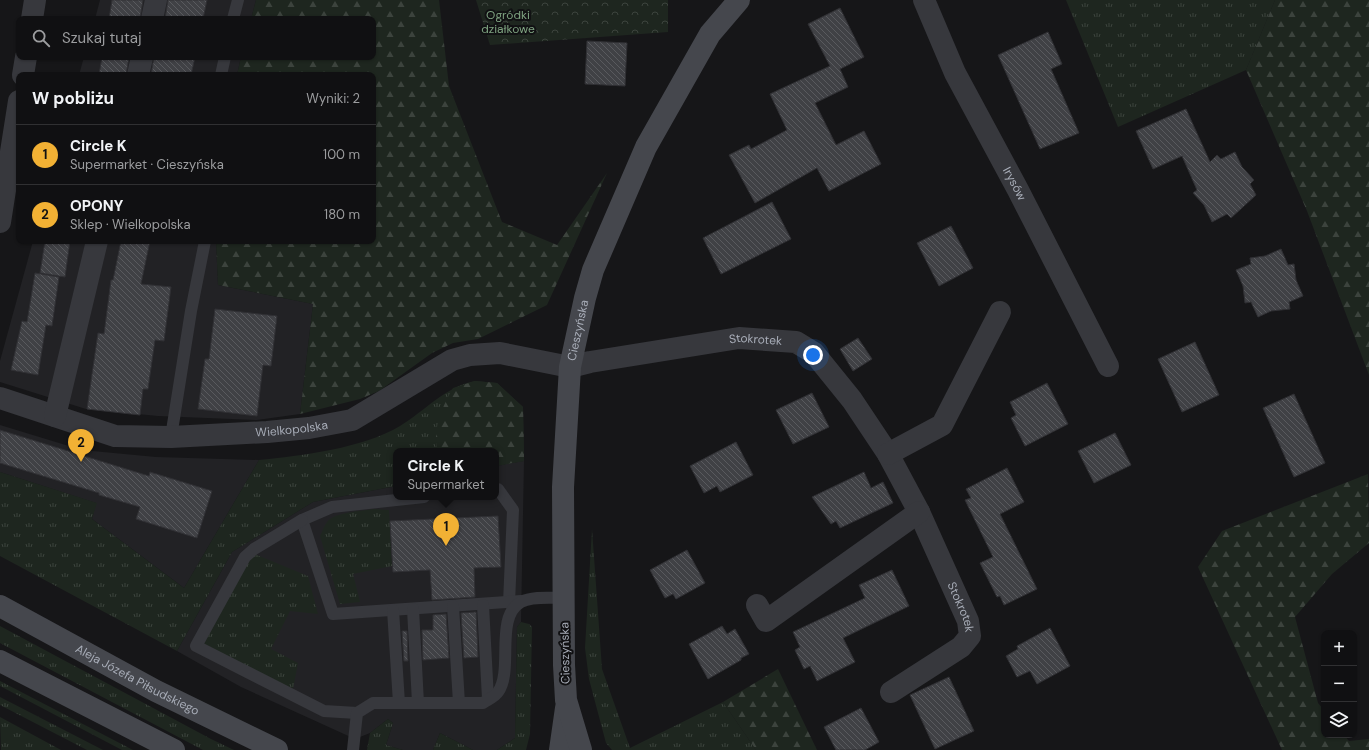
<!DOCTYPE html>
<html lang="pl">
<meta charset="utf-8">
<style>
:root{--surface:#101012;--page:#19191b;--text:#f1f3f6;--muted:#9c9d9f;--line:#303032;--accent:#f2b134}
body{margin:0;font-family:"DM Sans",sans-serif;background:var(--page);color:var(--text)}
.controls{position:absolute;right:12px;bottom:12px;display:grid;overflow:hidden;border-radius:8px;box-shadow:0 1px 3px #0004}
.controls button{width:36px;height:36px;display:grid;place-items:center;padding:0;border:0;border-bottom:1px solid var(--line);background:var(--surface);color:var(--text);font:20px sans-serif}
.you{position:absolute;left:813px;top:355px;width:14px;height:14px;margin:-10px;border:3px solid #fff;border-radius:50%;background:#1a73e8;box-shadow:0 0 0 6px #1a73e833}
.badge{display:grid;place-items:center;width:26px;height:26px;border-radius:50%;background:var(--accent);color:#111;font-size:13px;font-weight:700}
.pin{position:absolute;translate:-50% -33px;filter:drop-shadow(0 1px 2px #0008)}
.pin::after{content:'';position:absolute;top:21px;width:14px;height:12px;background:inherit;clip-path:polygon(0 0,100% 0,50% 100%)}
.popup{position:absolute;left:393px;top:448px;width:106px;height:52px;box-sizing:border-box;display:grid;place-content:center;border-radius:8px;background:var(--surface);filter:drop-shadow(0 1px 3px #0005);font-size:13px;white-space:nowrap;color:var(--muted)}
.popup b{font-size:15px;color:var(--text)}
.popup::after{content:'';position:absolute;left:50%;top:100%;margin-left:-8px;border:8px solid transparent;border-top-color:var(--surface)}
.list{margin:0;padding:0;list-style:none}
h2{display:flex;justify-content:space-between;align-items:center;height:52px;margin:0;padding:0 16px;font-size:17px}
h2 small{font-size:13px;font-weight:400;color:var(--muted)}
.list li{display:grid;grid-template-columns:26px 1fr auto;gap:12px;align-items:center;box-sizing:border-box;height:60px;padding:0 16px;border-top:1px solid var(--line)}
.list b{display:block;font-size:15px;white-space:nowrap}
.list p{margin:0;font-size:13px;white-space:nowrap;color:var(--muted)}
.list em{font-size:13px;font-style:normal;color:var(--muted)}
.icon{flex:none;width:22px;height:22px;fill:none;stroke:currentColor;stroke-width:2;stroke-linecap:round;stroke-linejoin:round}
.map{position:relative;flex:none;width:1369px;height:750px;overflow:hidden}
.search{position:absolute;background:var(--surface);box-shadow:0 1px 3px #0004;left:16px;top:16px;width:360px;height:44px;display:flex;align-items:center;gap:10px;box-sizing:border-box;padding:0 14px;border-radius:8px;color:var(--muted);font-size:15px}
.panel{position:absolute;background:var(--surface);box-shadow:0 1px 3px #0004;left:16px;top:72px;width:360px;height:172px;border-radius:8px}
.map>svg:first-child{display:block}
</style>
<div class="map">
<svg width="1369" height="750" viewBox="0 0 1369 750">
<defs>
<pattern id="grass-tufts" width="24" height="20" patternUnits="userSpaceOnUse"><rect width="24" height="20" fill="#1e261f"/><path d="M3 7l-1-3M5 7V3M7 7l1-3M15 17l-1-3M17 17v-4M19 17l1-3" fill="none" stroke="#3c433d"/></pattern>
<pattern id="forest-firs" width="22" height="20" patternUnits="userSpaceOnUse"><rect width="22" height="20" fill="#1e261f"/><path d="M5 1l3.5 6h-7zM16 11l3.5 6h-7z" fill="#3c433d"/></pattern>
<pattern id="park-crowns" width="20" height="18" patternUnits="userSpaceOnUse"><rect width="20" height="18" fill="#1e261f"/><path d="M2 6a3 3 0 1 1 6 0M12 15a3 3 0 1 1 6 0" fill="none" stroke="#3c433d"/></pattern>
<pattern id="building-back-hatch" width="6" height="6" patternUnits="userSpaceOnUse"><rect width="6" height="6" fill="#404145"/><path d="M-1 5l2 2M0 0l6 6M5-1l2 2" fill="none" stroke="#595a5e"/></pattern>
</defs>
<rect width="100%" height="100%" fill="#161618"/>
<g fill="#222225">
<path d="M100 0H256L251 19H95Z"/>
<path d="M84 57H241L237 75H79Z"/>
<path d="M33 241H216L218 285 313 304 300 414 257 420 158 416 86 409 0 382V361Z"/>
<path d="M0 425 82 450 156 457 259 460 184 588 92 519 96 503 0 472Z"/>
<path d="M524 461 521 622 517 627 515 738 497 750H473L440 733 433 750H403L386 745 393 723 388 719 370 733 355 739 241 687 177 651 232 552 313 502 396 486V497H496V466Z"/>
</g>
<g fill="url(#grass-tufts)">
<path d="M1066 0H1275L1246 70 1118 127Z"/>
<path d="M475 381 497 383 523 407 524 461 496 466V451H396V486L313 502 232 552 177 651 0 556V472L97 503 92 519 184 588 259 460C301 456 364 448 400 426 425 411 446 386 475 381Z"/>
<path d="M374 509 389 510 392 566 353 574 360 602 340 604 320 536C322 532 324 526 327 522 334 512 363 511 374 509Z"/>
<path d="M592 529 602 669 630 748 723 702 756 750H612L606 743 589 679 585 648Z"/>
<path d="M252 553 308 576 318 614 290 611 271 649 298 663 293 689 203 646Z"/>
<path d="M521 622 529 624 532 627 530 734 526 750H497L515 738 517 627Z"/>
<path d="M0 626 211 739 234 750H203L0 643Z"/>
<path d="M0 681 133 750H122L0 686Z"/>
<path d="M0 697 103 750H87L0 705Z"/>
<path d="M0 717 61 750H1Z"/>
<path d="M388 719 393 723 386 745 403 750H367L370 733Z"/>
<path d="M440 733 473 750H433Z"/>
</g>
<g fill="url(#forest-firs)">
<path d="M256 0H439L449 86 502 222 557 245 607 173 547 305 478 339 453 343 432 353 379 391 360 399 300 414 313 304 218 285 216 241H373V75H237L241 57H373V19H251Z"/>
<path d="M1275 0H1369V375L1307 211 1246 70Z"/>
<path d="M475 381 497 383 523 407 524 461 496 466V451H438C431 432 443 405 453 388Z"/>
<path d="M1368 474 1369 543 1332 574 1295 617 1318 703 1324 710V735H1344L1349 741 1369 739V750H1282L1198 567 1222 531Z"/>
<path d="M778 669 817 750H756L723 702Z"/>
</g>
<path fill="url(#park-crowns)" d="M476 0H668V32L490 45Z"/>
<g fill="url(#building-back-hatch)" stroke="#303034">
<path d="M112 0H143L140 19H109Z"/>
<path d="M168 0H207L203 19H165Z"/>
<path d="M840 8 864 57 840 69 848 87 815 103 836 145 864 131 881 164 829 191 817 168 755 203 729 155 749 145 751 149 787 130 770 94 830 66 808 24Z"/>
<path d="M1048 32 1062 64 1051 69 1079 133 1040 149 998 55Z"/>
<path d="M587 41 627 43 625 86 585 84Z"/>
<path d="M102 57H129L126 75H99Z"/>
<path d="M154 57H195L191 75H151Z"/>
<path d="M1186 109 1210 162 1217 155 1221 159 1235 152 1242 167 1254 180 1250 184 1256 195 1231 218 1227 214 1212 222 1204 205 1193 193 1197 190 1182 156 1153 169 1136 131Z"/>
<path d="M772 202 791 239 721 274 703 238Z"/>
<path d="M951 226 973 268 939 286 917 243Z"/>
<path d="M45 241H70L65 277 40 273Z"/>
<path d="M121 241H150L141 284 171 287 164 341 155 340 148 389H143L140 415 87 409 98 333 104 334 111 280H113Z"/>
<path d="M1281 249 1288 265 1294 264 1296 280 1303 296 1289 302 1290 309 1271 311 1258 317 1251 302 1245 303 1243 286 1236 270 1251 264 1250 258 1265 256Z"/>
<path d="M35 273 59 277 52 326 46 325 38 375 11 370 22 321 27 322Z"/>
<path d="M215 309 277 316 271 366 263 365 257 416 198 409 205 359H209Z"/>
<path d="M858 338 872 359 853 371 840 349Z"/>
<path d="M1195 342 1219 395 1182 412 1158 359Z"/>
<path d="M1047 383 1068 424 1025 446 1011 418 1016 415 1010 402Z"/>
<path d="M812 393 829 427 793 444 776 410Z"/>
<path d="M1294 394 1325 463 1294 477 1263 408Z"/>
<path d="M0 430 149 476 150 472 212 491 197 538 136 519 140 507 99 495V493L0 463Z"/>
<path d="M1115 433 1131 465 1094 483 1078 451Z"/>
<path d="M736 442 753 475 720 492 717 486 704 493 690 466Z"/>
<path d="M1007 468 1024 502 1000 514 1037 589 1004 605 1000 596 997 597 980 563 993 557 965 500 971 498 966 489Z"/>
<path d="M864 472 871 488 883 482 893 503 840 528 836 521 831 524 812 497Z"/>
<path d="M498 516 501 567 474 568 475 597 432 600 430 570 393 572 390 521Z"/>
<path d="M687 550 705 583 676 599 673 594 665 598 650 570Z"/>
<path d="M892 570 909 606 843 638 855 662 817 681 810 666 804 669 795 650 800 647 793 632 865 598 859 585Z"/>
<path d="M476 612 478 657 464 658 461 613Z"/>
<path d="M446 614 449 658 423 660 422 630H433V615Z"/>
<path d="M722 626 727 634 735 629 749 654 741 658V660L708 679 689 644Z"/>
<path d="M1050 628 1070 666 1037 684 1030 671 1017 677 1006 656 1018 649 1017 646Z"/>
<path d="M402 631H407L408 661H404Z"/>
<path d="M949 677 974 731 935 749 910 695Z"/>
<path d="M861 708 879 742 865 750H836L824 727Z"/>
</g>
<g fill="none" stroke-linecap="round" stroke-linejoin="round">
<g stroke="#37383d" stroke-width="12">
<path d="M233 19 238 0"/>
<path d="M221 75 225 57"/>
<path d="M171 437 191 311 205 241"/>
<path d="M496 489H498L513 510 509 603"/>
<path d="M424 497 332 507 302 520 333 614 521 601"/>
<path d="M302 520 254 549 245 557 196 646 324 711 357 713"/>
<path d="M483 605 488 699"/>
<path d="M453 606 459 703"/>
<path d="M413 609 418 703"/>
<path d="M393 610 399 703"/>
<path d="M353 750 357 713 373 703H483C487 700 495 697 498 692 514 670 494 617 521 602 532 596 551 598 564 598"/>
</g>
<g stroke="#37383d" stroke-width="22">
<path id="s1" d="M924 0 955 73 1018 190 1108 366"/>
<path d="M32 19 35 0"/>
<path d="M152 19 156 0"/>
<path d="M23 75 26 57"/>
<path d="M138 75 142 57"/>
<path d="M0 222 19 101"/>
<path id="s2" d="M0 398 115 436 171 437 267 432 309 428 352 420 452 360 470 355 500 353 570 367 590 362 739 338 796 342 814 353 852 400 888 454 919 512 968 621 970 636 961 647 891 692"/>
<path d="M55 416 97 241"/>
<path d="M888 454 942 425 1000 312"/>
<path d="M757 605 766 621 919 512"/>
</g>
<g stroke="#45474d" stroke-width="22">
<path id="s3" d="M0 606 156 691 277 750"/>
<path d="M0 661 174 750"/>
<path d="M560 750 566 708"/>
<path id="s4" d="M581 750 566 700 564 665 563 487 570 367 585 298 593 270 646 147 710 34 739 0"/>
</g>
</g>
<g text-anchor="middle" stroke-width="4" stroke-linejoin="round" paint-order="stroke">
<g font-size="12" fill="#7fa381" stroke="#111113">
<text x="508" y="19">Ogródki<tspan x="508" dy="14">działkowe</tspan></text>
</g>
<g font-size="12" fill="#a8adb8" stroke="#111113">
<text dy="4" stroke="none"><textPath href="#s1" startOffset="205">Irysów</textPath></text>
<text dy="4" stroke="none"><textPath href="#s4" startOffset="423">Cieszyńska</textPath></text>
<text dy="4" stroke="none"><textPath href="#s2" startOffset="784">Stokrotek</textPath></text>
<text dy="4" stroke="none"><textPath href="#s2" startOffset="298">Wielkopolska</textPath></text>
<text dy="4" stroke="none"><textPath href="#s2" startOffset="1141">Stokrotek</textPath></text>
<text transform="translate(565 653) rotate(-91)" y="4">Cieszyńska</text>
<text dy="4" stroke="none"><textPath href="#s3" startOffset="156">Aleja Józefa Piłsudskiego</textPath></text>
</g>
</g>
</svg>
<div class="controls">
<button>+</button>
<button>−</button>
<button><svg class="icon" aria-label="layers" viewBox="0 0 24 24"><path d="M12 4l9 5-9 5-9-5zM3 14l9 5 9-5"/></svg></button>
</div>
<div class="you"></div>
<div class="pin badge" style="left:446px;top:546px">1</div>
<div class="popup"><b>Circle K</b>Supermarket</div>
<div class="pin badge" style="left:81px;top:462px">2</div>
<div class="search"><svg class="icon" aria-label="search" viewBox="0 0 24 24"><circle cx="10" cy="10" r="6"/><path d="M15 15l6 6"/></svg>Szukaj tutaj</div>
<section class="panel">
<h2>W pobliżu<small>Wyniki: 2</small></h2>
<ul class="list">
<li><span class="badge">1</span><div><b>Circle K</b><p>Supermarket · Cieszyńska</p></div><em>100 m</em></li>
<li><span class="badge">2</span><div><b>OPONY</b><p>Sklep · Wielkopolska</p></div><em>180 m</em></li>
</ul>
</section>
</div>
